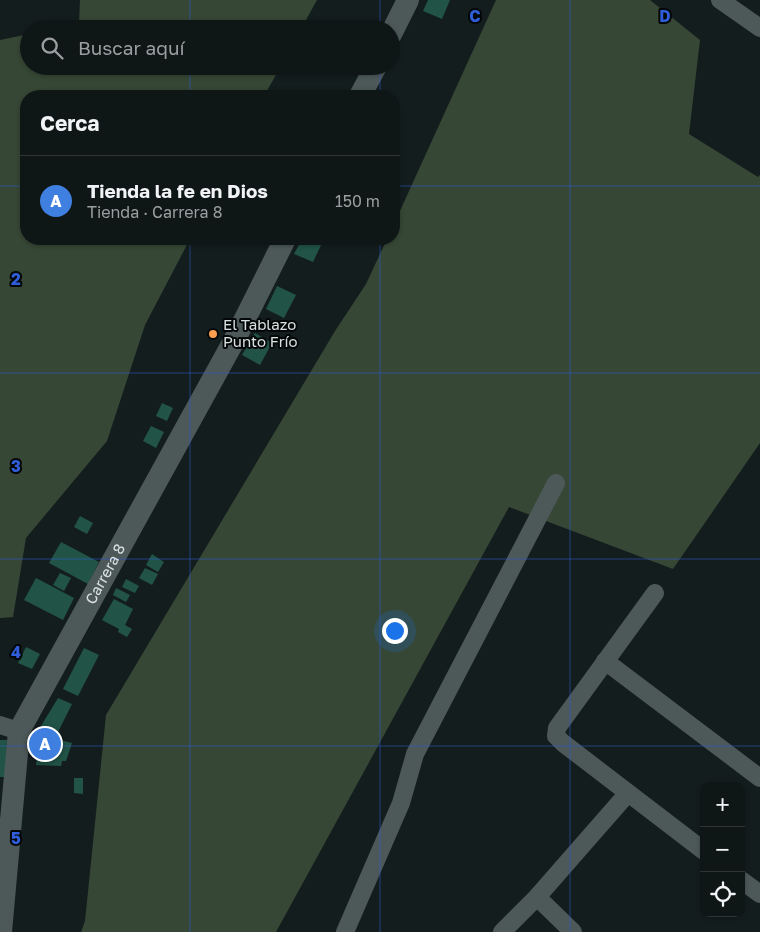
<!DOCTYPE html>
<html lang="es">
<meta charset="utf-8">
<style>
:root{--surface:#0f1616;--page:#1d2323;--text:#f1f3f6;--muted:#9b9fa1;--line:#2f3535;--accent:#2563eb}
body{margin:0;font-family:"Golos Text",sans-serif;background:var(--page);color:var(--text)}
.controls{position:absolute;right:15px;bottom:15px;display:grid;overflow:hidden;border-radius:10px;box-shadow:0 1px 4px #0004}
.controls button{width:45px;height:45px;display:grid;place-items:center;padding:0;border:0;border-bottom:1px solid var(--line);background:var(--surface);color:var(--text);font:25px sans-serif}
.you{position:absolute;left:394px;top:630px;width:18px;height:18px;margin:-12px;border:4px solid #fff;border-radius:50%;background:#1a73e8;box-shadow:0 0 0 8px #1a73e833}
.badge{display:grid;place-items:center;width:32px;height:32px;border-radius:50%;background:var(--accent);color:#fff;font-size:16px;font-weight:700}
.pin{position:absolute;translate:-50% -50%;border:2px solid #fff;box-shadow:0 1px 5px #0006}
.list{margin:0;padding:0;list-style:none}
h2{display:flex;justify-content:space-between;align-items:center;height:65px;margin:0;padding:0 20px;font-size:21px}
h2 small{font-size:16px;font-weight:400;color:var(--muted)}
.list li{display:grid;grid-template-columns:32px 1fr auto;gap:15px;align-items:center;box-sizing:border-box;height:90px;padding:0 20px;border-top:1px solid var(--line)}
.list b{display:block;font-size:19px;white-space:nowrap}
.list p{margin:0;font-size:16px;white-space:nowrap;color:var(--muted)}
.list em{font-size:16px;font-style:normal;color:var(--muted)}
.icon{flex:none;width:28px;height:28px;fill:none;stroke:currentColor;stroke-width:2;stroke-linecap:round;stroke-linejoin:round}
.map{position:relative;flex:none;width:760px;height:932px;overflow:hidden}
.search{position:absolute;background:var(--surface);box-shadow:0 1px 4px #0004;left:20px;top:20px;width:380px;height:55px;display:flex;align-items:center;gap:12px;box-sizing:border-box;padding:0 18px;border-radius:28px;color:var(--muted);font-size:19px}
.panel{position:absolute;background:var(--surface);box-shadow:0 1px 4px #0004;left:20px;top:90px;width:380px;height:155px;border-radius:20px}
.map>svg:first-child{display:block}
</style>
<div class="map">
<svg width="760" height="932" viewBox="0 0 760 932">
<rect width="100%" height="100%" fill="#141d1e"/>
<g fill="#364735">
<path d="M80 0H317L301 29H56L79 24Z"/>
<path d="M496 0H650L700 40 689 134 758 177 760 175V443L673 569 509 507 276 932H81L85 921 106 715 335 331 366 284 387 239H394V224Z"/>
<path d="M29 34V66H281L264 96H26V239H190L145 325 107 441 26 538 13 617 0 618V40Z"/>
</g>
<g fill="#215446">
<path d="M428 0H450L442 19 423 11Z"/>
<path d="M302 239H324L313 262 294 254Z"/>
<path d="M277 286 296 295 284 318 266 309Z"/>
<path d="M255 333 272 343 260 365 242 355Z"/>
<path d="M162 403 173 408 167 421 156 416Z"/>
<path d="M151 426 164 432 156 448 143 441Z"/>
<path d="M80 516 93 523 87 534 74 527Z"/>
<path d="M61 542 99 562 88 584 49 563Z"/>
<path d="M152 554 164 562 158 572 146 565Z"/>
<path d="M145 568 158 574 152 585 139 578Z"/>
<path d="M60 573 71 578 64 591 53 585Z"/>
<path d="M36 578 74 598 63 620 24 600Z"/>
<path d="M126 579 139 586 135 593 122 587Z"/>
<path d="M116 588 130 595 126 602 113 595Z"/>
<path d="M114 599 133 609 125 625 132 629 127 637 118 632 119 629 102 620Z"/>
<path d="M26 647 40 654 32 669 18 663Z"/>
<path d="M84 648 99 655 78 696 63 689Z"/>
<path d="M58 698 72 704 58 732 52 738 72 743 66 761H62L61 766 36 765 38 737 41 726Z"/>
<path d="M0 740H7L6 777H0Z"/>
<path d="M74 778H83V794L74 793Z"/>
</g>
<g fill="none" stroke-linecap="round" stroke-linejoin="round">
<g stroke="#4d5859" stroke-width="18">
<path d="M720 0 760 28"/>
<path d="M655 593 557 728 556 736 563 743 704 851"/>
<path d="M605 661 760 778"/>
<path d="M0 725 19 731"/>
<path d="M741 880 760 894"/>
<path d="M537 897 573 932"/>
<path d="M345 932 401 803 415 754 556 483"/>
<path d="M502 932 537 897 628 793"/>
</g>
<g stroke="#4d5859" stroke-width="22">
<path d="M391 34 408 0"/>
<path d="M360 96 376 66"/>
<path id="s1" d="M1 932 19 731 236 337 285 239"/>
</g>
</g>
<path fill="none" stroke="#305dd9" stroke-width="1" stroke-opacity="0.55" d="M190 0V29M380 0V29M570 0V932M190 66V96M380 66V96M0 186H26M394 186H760M190 239V932M380 239V932M0 373H760M0 559H760M0 746H760"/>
<circle fill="#fb9e50" stroke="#040707" stroke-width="2" cx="213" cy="334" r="5"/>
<g text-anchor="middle" stroke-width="4" stroke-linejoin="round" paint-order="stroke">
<g font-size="15" fill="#dbe1e2" stroke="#040707" text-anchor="start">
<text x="223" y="330">El Tablazo<tspan x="223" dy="17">Punto Frío</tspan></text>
</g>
<g font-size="15" fill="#dbe1e2" stroke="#040707">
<text dy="5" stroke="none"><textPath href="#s1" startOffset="381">Carrera 8</textPath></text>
</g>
</g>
<g font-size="16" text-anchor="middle" font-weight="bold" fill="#305dd9" stroke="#040707" stroke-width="4" stroke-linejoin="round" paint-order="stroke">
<text x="475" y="22">C</text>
<text x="665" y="22">D</text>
<text x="16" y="285">2</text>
<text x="16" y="472">3</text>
<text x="16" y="658">4</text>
<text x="16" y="844">5</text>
</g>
</svg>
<div class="controls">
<button>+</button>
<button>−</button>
<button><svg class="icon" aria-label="locate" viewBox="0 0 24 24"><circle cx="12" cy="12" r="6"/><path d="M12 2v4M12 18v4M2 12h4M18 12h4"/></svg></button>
</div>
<div class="you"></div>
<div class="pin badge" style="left:45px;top:744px;background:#3f7fe0">A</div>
<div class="search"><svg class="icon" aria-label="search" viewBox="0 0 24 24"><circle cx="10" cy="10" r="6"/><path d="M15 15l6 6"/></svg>Buscar aquí</div>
<section class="panel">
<h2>Cerca<small></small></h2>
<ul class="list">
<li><span class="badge" style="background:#3f7fe0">A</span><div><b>Tienda la fe en Dios</b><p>Tienda · Carrera 8</p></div><em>150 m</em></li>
</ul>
</section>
</div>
